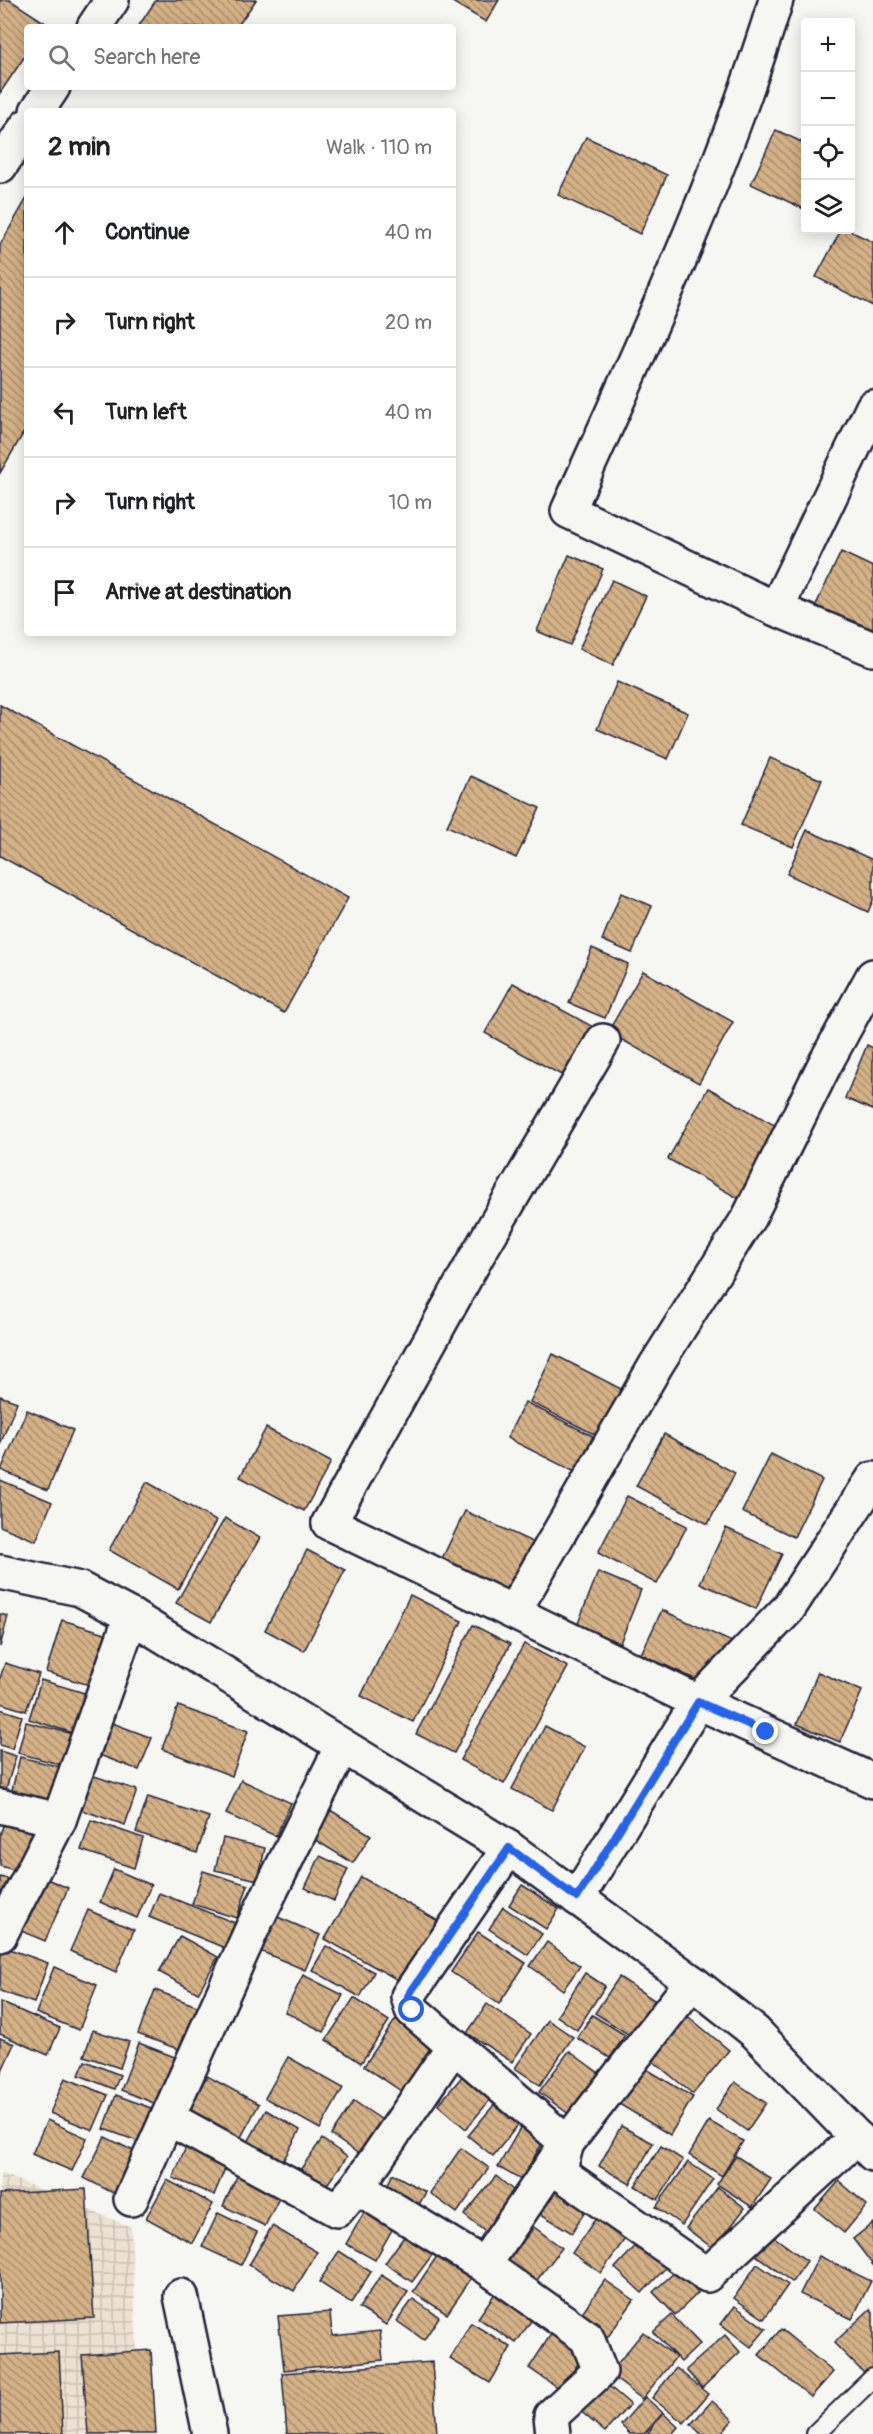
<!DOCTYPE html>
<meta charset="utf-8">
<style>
:root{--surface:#fff;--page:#f6f6f6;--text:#202124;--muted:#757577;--line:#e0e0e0}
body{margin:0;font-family:Pangolin,sans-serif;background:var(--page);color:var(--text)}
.controls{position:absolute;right:18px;top:18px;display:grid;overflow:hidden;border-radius:6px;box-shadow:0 3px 15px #0003}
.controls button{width:54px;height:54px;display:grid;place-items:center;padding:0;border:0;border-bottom:2px solid var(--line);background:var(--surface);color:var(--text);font:30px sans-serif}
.stop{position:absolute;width:18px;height:18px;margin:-14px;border:4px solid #2563eb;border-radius:50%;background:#fff}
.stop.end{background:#2563eb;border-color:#fff;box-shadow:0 2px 6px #0008}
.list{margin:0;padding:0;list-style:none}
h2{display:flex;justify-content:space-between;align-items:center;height:78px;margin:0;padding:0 24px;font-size:26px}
h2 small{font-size:20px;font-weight:400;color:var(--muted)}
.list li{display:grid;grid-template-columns:39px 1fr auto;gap:18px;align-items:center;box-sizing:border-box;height:90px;padding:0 24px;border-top:2px solid var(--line)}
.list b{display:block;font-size:22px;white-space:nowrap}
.list em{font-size:20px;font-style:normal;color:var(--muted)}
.icon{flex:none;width:33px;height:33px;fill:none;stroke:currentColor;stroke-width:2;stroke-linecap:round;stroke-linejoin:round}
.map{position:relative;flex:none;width:873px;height:2434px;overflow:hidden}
.search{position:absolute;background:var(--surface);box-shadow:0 3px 15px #0003;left:24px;top:24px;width:432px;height:66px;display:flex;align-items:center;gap:15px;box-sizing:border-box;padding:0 21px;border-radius:6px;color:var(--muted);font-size:22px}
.panel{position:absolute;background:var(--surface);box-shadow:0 3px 15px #0003;left:24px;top:108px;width:432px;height:528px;border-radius:6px}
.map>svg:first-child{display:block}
</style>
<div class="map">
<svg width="873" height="2434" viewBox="0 0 873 2434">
<defs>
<pattern id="industrial-grid" width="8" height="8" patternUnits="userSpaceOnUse" patternTransform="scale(1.5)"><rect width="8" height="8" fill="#ece1d2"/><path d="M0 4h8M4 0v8" fill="none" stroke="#cac1b5"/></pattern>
<pattern id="building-back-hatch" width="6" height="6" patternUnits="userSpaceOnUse" patternTransform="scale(1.5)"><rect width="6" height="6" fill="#d4b186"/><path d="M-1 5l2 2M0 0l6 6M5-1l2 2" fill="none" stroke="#ac906f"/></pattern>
</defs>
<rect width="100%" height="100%" fill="#f6f6f2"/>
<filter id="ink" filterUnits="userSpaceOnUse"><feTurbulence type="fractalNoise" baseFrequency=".0167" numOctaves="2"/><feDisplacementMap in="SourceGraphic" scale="12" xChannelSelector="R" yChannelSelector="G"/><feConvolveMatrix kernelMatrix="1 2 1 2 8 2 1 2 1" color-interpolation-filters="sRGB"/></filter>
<g filter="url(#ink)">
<path fill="url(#industrial-grid)" d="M0 2173 131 2227 141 2434H0Z"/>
<g fill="url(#building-back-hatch)" stroke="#22223b" stroke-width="1.5">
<path d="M0 0H10L47 24 45 27H27V53L0 93Z"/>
<path d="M156 0H256L237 27H138Z"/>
<path d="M449 0H499L486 22Z"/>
<path d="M776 130 806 144V210L751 184Z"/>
<path d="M586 137 667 175 640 234 558 195Z"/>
<path d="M27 198V427L0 473V245Z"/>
<path d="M841 230H848L873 242V306L816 277Z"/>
<path d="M841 552 873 567V633L815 607Z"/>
<path d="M569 555 603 569 570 645 537 631Z"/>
<path d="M612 580 646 596 613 665 579 649Z"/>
<path d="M617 682 688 713 668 759 597 729Z"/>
<path d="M0 705 348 898 284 1013 0 856Z"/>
<path d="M770 758 822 780 793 847 741 825Z"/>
<path d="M471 776 540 808 516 858 447 826Z"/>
<path d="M807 830 873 860V900L868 912 787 874Z"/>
<path d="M621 893 652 906 632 953 602 940Z"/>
<path d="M592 948 628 964 605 1018 569 1003Z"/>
<path d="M643 971 733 1022 699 1083 608 1032Z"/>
<path d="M513 983 593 1027 565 1077 485 1033Z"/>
<path d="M867 1045 873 1048V1110L845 1098Z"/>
<path d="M708 1088 785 1131 745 1202 668 1159Z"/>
<path d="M553 1354 629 1393 606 1440 530 1402Z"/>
<path d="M0 1396 17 1402 0 1445Z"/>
<path d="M525 1402 593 1436 575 1472 507 1438Z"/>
<path d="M27 1410 73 1430 48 1490 1 1470Z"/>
<path d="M266 1428 331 1462 304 1511 240 1477Z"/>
<path d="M664 1434 735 1473 708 1524 636 1486Z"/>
<path d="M771 1454 822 1480 794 1537 742 1512Z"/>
<path d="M0 1480 52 1502 36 1541 0 1526Z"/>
<path d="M147 1482 216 1521 178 1589 109 1550Z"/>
<path d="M627 1496 687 1526 657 1584 598 1553Z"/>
<path d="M465 1511 541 1546 514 1603 438 1567Z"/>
<path d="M225 1518 260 1538 211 1622 176 1603Z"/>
<path d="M726 1528 782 1554 756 1609 700 1583Z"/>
<path d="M307 1550 345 1570 304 1651 265 1630Z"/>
<path d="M598 1572 641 1590 620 1643 577 1626Z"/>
<path d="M410 1595 462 1621 413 1722 361 1696Z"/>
<path d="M662 1610 732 1642 712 1687 641 1654Z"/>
<path d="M0 1614 8 1616 0 1647Z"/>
<path d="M62 1620 112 1635 96 1687 46 1672Z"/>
<path d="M473 1625 510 1644 454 1753 416 1734Z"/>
<path d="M524 1644 568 1667 504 1784 460 1760Z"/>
<path d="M5 1663 39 1674 26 1711 0 1703V1678Z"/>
<path d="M818 1672 862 1691 840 1742 797 1724Z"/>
<path d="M41 1680 88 1694 76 1734 29 1719Z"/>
<path d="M178 1706 248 1731 232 1776 162 1749Z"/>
<path d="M0 1709 22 1716 12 1749 0 1745Z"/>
<path d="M107 1721 152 1738 139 1770 94 1753Z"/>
<path d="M26 1722 81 1736 73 1768 18 1753Z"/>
<path d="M545 1726 585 1747 552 1810 512 1789Z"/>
<path d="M0 1751 16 1756 3 1799 0 1798Z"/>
<path d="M20 1757 65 1768 54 1812 9 1802Z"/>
<path d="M91 1775 137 1790 125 1825 79 1809Z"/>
<path d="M241 1780 291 1803 276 1836 226 1814Z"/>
<path d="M148 1797 209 1817 197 1853 136 1832Z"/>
<path d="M330 1810 371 1835 353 1863 312 1838Z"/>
<path d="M6 1816 40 1827 25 1873 0 1866V1835Z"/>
<path d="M91 1820 143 1838 134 1868 81 1850Z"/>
<path d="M223 1838 265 1848 258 1880 215 1870Z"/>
<path d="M320 1856 348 1869 334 1901 305 1888Z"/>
<path d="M114 1869 151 1885 137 1918 100 1902Z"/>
<path d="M203 1871 248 1885 237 1918 192 1904Z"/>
<path d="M0 1877 8 1879 0 1903Z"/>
<path d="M42 1877 68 1888 45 1941 20 1930Z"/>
<path d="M361 1877 440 1922 405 1984 325 1939Z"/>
<path d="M522 1885 559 1909 546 1929 509 1905Z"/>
<path d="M159 1893 235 1923 225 1948 149 1917Z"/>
<path d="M503 1907 542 1934 528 1955 489 1929Z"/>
<path d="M88 1910 134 1930 116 1972 70 1951Z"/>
<path d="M273 1915 320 1935 305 1970 258 1950Z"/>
<path d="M478 1932 526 1963 499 2004 451 1972Z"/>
<path d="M180 1936 218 1957 198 1993 159 1972Z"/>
<path d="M547 1942 580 1966 563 1990 530 1966Z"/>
<path d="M1 1946 48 1963 34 2003 0 1991Z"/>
<path d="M326 1946 374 1972 360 1997 312 1970Z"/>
<path d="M54 1967 97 1985 79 2030 36 2013Z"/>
<path d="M585 1973 605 1986 577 2030 557 2016Z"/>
<path d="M303 1975 343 1995 324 2032 285 2012Z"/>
<path d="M619 1977 660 2004 637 2040 595 2013Z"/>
<path d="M155 1990 199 2007 183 2051 138 2034Z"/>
<path d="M354 1998 389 2021 361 2063 326 2040Z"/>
<path d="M0 2002 60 2028 48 2055 0 2034Z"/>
<path d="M487 2004 531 2034 512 2062 467 2033Z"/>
<path d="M685 2014 729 2050 693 2094 649 2058Z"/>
<path d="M592 2015 625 2035 610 2058 577 2038Z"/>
<path d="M398 2016 441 2045 407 2095 364 2066Z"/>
<path d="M548 2020 573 2037 540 2085 515 2068Z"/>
<path d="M93 2030 129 2042 120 2068 84 2056Z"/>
<path d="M0 2038 14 2044 0 2075Z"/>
<path d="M139 2043 182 2060 164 2107 121 2090Z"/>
<path d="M569 2051 607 2079 577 2120 539 2092Z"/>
<path d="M288 2057 343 2088 320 2129 265 2098Z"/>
<path d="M85 2061 120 2075 114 2089 79 2075Z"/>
<path d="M638 2064 693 2097 670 2135 616 2102Z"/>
<path d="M465 2073 493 2096 466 2129 438 2105Z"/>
<path d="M207 2076 259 2104 235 2148 183 2120Z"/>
<path d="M65 2078 108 2095 93 2130 50 2113Z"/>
<path d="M735 2082 766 2103 747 2131 716 2109Z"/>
<path d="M116 2095 151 2108 140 2142 104 2129Z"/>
<path d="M498 2100 522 2120 493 2156 468 2136Z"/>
<path d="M354 2101 391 2126 368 2160 331 2135Z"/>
<path d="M266 2110 300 2130 278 2170 243 2151Z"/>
<path d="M47 2120 87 2138 72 2171 32 2154Z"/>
<path d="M709 2121 743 2141 722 2176 689 2155Z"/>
<path d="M522 2125 545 2138 521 2180 498 2167Z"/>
<path d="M621 2126 653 2143 630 2184 599 2166Z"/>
<path d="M105 2137 138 2153 117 2195 84 2178Z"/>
<path d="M322 2139 347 2157 320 2194 295 2177Z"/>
<path d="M661 2146 683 2160 658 2200 635 2186Z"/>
<path d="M186 2147 227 2164 214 2195 173 2178Z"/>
<path d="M461 2148 489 2168 457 2213 430 2193Z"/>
<path d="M736 2156 771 2179 752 2207 717 2184Z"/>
<path d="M688 2162 713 2179 682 2225 656 2207Z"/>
<path d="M241 2168 284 2188 265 2226 223 2206Z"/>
<path d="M393 2174 426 2192 413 2215 381 2197Z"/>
<path d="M496 2176 519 2195 488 2234 464 2215Z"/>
<path d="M167 2180 213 2204 192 2243 146 2218Z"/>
<path d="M839 2181 867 2205 844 2233 815 2209Z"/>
<path d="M558 2185 590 2203 572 2233 541 2214Z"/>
<path d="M718 2187 745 2208 714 2249 686 2228Z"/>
<path d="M86 2189 94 2318 0 2323V2194Z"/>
<path d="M369 2204 398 2219 375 2260 346 2244Z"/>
<path d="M600 2212 629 2233 601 2273 572 2253Z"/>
<path d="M218 2213 257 2232 241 2265 202 2247Z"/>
<path d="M873 2223V2265L853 2239Z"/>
<path d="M272 2226 317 2252 294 2291 249 2265Z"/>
<path d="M411 2227 438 2247 412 2282 385 2263Z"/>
<path d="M534 2227 562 2248 530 2289 502 2269Z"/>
<path d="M767 2232 807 2261 792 2282 752 2252Z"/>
<path d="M643 2238 670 2263 642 2293 615 2268Z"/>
<path d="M443 2247 477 2270 447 2314 413 2292Z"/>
<path d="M339 2251 371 2272 351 2303 319 2282Z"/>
<path d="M819 2256 871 2281 852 2319 800 2294Z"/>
<path d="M757 2264 788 2285 764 2319 734 2298Z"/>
<path d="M676 2271 698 2293 675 2315 653 2292Z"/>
<path d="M381 2275 408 2292 386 2325 359 2308Z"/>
<path d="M605 2280 634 2300 605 2341 576 2321Z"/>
<path d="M502 2283 540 2308 516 2343 478 2318Z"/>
<path d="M413 2299 439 2317 424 2340 397 2321Z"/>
<path d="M735 2306 766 2329 751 2347 721 2324Z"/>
<path d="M870 2309 873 2312V2368L866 2375 834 2343Z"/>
<path d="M330 2312 332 2336 380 2331 383 2360 284 2370 278 2316Z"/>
<path d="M672 2315 700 2344 681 2362 653 2332Z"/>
<path d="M471 2323 511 2347 490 2383 450 2359Z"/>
<path d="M555 2328 587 2350 561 2390 529 2368Z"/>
<path d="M781 2329 833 2372 811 2397 759 2355Z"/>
<path d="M643 2332 676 2357 642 2399 609 2374Z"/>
<path d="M725 2335 740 2352 702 2388 686 2370Z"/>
<path d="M151 2350 156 2434H88L82 2355Z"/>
<path d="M59 2352 63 2434H0V2355Z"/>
<path d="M432 2362 437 2434H287L282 2373Z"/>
<path d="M676 2368 708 2394 684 2423 652 2398Z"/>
<path d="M603 2381 630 2404 605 2432 578 2409Z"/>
<path d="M645 2397 663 2413 644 2434H630L621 2425Z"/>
<path d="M712 2401 733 2420 720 2434H701L691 2424Z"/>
<path d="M663 2413 678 2427 672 2434H647Z"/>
</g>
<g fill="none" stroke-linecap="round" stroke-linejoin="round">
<g stroke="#22223b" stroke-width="22">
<path id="lane" d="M815 2434 873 2378"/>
</g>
<g stroke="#22223b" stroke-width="38">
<g id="street">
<path d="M776 609 873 407"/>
<path d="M329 1523 477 1256 603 1041"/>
<path d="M0 1806 59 1820"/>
<path d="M509 1848 408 1996 412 2010 567 2143 559 2172 707 2275 857 2137"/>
<path d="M577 1898 698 1702 788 1609 873 1479"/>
<path d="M0 1935 59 1820 131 1616"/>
<path d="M168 2118 337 2210 357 2187 453 2047"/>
<path d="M357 2187 484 2265 587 2338 600 2371 551 2416 553 2434"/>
<path d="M131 2199 252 1929 342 1746"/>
<path d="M484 2265 567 2143 692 1982"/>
<path d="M181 2296 210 2434"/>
</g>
</g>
<g stroke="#22223b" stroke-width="38">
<g id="secondary">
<path d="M776 0C722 176 643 344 568 511L776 609 873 649"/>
<path d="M94 27 112 0"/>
<path d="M37 111 53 87"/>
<path d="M0 166 27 126"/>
<path d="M329 1523 698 1702 873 1781"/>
<path d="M0 1572 80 1589 131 1616 509 1848 692 1982 755 2032 873 2154"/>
<path d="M514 1611 656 1365 749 1217 825 1064 873 976"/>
</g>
</g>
<use href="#lane" stroke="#f6f6f2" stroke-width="18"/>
<use href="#street" stroke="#f6f6f2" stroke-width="33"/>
<use href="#secondary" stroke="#f6f6f2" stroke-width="33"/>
</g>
</g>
<g fill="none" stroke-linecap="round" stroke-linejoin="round" filter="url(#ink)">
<path stroke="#2563eb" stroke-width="8" d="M412 2010 408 1996 509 1848 577 1898 698 1702 766 1732"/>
</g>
</svg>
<div class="controls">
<button>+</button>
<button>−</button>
<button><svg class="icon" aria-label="locate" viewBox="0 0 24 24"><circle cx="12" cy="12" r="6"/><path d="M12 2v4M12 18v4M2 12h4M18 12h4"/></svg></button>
<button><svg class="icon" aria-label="layers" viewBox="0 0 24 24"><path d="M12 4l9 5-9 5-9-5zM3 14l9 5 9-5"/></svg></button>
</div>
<div class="stop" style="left:412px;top:2010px"></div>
<div class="stop end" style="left:766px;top:1732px"></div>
<div class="search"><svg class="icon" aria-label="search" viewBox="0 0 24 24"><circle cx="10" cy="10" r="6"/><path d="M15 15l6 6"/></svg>Search here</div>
<section class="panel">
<h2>2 min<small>Walk · 110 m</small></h2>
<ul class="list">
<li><svg class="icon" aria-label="ahead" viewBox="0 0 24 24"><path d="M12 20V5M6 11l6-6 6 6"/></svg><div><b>Continue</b></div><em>40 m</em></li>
<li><svg class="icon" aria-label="right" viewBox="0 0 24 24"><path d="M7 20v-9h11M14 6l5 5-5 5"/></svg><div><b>Turn right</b></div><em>20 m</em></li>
<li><svg class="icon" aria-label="left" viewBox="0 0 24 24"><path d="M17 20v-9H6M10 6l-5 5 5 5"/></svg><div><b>Turn left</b></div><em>40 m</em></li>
<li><svg class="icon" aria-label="right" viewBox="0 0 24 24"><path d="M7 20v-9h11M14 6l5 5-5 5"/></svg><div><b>Turn right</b></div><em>10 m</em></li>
<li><svg class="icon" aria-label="arrive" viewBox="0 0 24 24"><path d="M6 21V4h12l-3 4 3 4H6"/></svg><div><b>Arrive at destination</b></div></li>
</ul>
</section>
</div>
